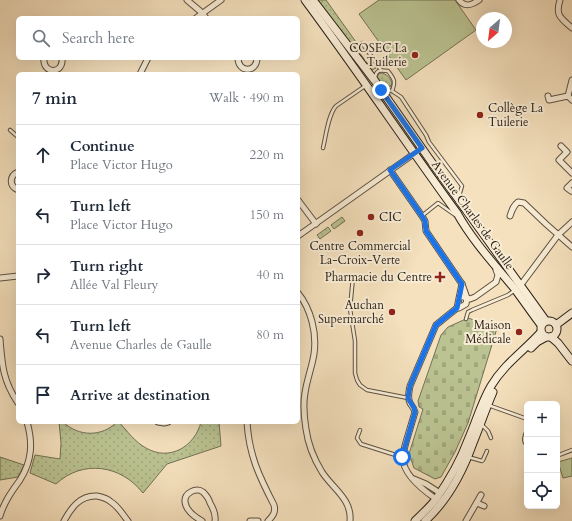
<!DOCTYPE html>
<meta charset="utf-8">
<style>
:root{--surface:#fff;--page:#f6f6f7;--text:#1f2937;--muted:#747a83;--line:#e0e1e3}
body{margin:0;font-family:Cardo,serif;background:var(--page);color:var(--text)}
.controls{position:absolute;right:12px;bottom:12px;display:grid;overflow:hidden;border-radius:6px;box-shadow:0 4px 16px #0002}
.controls button{width:36px;height:36px;display:grid;place-items:center;padding:0;border:0;border-bottom:1px solid var(--line);background:var(--surface);color:var(--text);font:20px sans-serif}
.compass{position:absolute;left:476px;top:12px;width:36px;height:36px;border-radius:50%;background:var(--surface);box-shadow:0 4px 16px #0002;rotate:208deg}
.stop{position:absolute;width:12px;height:12px;margin:-9px;border:3px solid #1a73e8;border-radius:50%;background:#fff}
.stop.end{background:#1a73e8;border-color:#fff;box-shadow:0 1px 4px #0008}
.list{margin:0;padding:0;list-style:none}
h2{display:flex;justify-content:space-between;align-items:center;height:52px;margin:0;padding:0 16px;font-size:17px}
h2 small{font-size:13px;font-weight:400;color:var(--muted)}
.list li{display:grid;grid-template-columns:26px 1fr auto;gap:12px;align-items:center;box-sizing:border-box;height:60px;padding:0 16px;border-top:1px solid var(--line)}
.list b{display:block;font-size:15px;white-space:nowrap}
.list p{margin:0;font-size:13px;white-space:nowrap;color:var(--muted)}
.list em{font-size:13px;font-style:normal;color:var(--muted)}
.icon{flex:none;width:22px;height:22px;fill:none;stroke:currentColor;stroke-width:2;stroke-linecap:round;stroke-linejoin:round}
.map{position:relative;flex:none;width:572px;height:521px;overflow:hidden}
.search{position:absolute;background:var(--surface);box-shadow:0 4px 16px #0002;left:16px;top:16px;width:284px;height:44px;display:flex;align-items:center;gap:10px;box-sizing:border-box;padding:0 14px;border-radius:6px;color:var(--muted);font-size:15px}
.panel{position:absolute;background:var(--surface);box-shadow:0 4px 16px #0002;left:16px;top:72px;width:284px;height:352px;border-radius:6px}
.map>svg:first-child{display:block}
</style>
<div class="map">
<svg width="572" height="521" viewBox="0 0 572 521">
<defs>
<pattern id="grass-dots" width="8" height="8" patternUnits="userSpaceOnUse"><rect width="8" height="8" fill="#bbc392"/><path d="M2 2h.1M6 6h.1" fill="none" stroke="#a1a77d" stroke-width="1.8" stroke-linecap="round"/></pattern>
<pattern id="cemetery-stones" width="16" height="16" patternUnits="userSpaceOnUse"><rect width="16" height="16" fill="#bbc392"/><path d="M2 7V4a2 2 0 0 1 4 0v3zM10 15v-3a2 2 0 0 1 4 0v3z" fill="#a1a77d"/></pattern>
</defs>
<rect width="100%" height="100%" fill="#f5e1be"/>
<filter id="stains"><feTurbulence type="fractalNoise" baseFrequency=".005" numOctaves="4"/><feColorMatrix values="0 0 0 0 .2 0 0 0 0 .09 0 0 0 0 .02 0 0 0 .5 -.17"/></filter>
<radialGradient id="worn" r=".72"><stop offset=".6" stop-color="#630" stop-opacity="0"/><stop offset="1" stop-color="#630" stop-opacity=".3"/></radialGradient>
<g fill="url(#grass-dots)" stroke="#727255">
<path d="M315 0H326L356 42 353 44 370 67 374 65 376 68 370 71Z"/>
<path d="M380 73C386 73 391 78 392 84L390 87C383 88 381 84 377 79L378 75Z"/>
<path d="M342 217 345 221 334 229 331 225Z"/>
<path d="M328 227 331 231 320 239 317 235Z"/>
<path d="M59 422H63C79 437 102 437 117 422H119C127 431 135 442 146 448 170 462 195 446 201 422H219L221 446 167 464 143 493C121 465 83 459 56 484L30 473 35 455 60 459 61 443Z"/>
<path d="M0 457 24 465 18 477 0 480Z"/>
</g>
<path fill="url(#cemetery-stones)" stroke="#727255" d="M468 318 486 324 488 322 498 325 468 423 455 452 441 477 435 479 414 468 409 454 423 409 419 407 418 401 441 335 448 327Z"/>
<g fill="#bbc392" stroke="#727255">
<path d="M379 0H455L476 30 406 80 359 14Z"/>
<path d="M572 458V476L563 478 558 462Z"/>
</g>
<g fill="none" stroke-linecap="round" stroke-linejoin="round">
<g stroke="#5d5142" stroke-width="4.5">
<g id="lane">
<path d="M362 43 381 70"/>
<path d="M375 78C376 69 381 70 388 71 394 79 396 81 392 91"/>
<path d="M383 90 392 91 401 97 426 135 429 142 462 186 459 196"/>
<path d="M10 130 18 137"/>
<path d="M323 148C326 136 328 115 336 106L365 86"/>
<path d="M423 215 438 203 455 215"/>
<path d="M353 277 350 309 355 341V373L357 380 360 385 367 390 408 398"/>
<path d="M466 319 468 312 472 310 508 295 515 290"/>
<path d="M488 405 527 419"/>
<path d="M481 424 488 431 491 438"/>
<path d="M360 430 357 438 361 444 402 457"/>
<path d="M527 430C525 435 522 441 527 445"/>
<path d="M559 455 572 450"/>
<path d="M468 457 482 461 483 460 487 451"/>
</g>
</g>
<g stroke="#5d5142" stroke-width="7">
<g id="street">
<path d="M187 0 200 11 206 18"/>
<path d="M459 0C465 8 472 5 479 0"/>
<path d="M560 0C555 16 561 18 572 28"/>
<path d="M196 18 221 0"/>
<path d="M44 58C42 74 64 75 62 58"/>
<path d="M238 58C238 73 257 73 257 58"/>
<path d="M140 74 148 58"/>
<path d="M548 96 549 100 568 96 572 100"/>
<path d="M568 96 572 80"/>
<path d="M561 146 567 152 559 160 572 173"/>
<path d="M390 170 422 216 425 221 426 231 462 284 467 298 466 304 459 308H457L436 325 410 386C409 392 407 397 410 403 412 406 414 408 415 412 412 422 409 432 406 442 405 446 403 452 403 457 402 474 423 490 436 499"/>
<path d="M18 172C9 176 9 186 18 190"/>
<path d="M571 191 567 188 572 183"/>
<path d="M298 200 316 224"/>
<path d="M510 216C512 210 513 206 518 202L524 203 546 224 572 247"/>
<path d="M298 236 422 148"/>
<path d="M0 278 18 276"/>
<path d="M520 286 558 235 572 222"/>
<path d="M298 293C311 309 317 333 314 354 312 367 307 379 305 393 303 404 304 417 306 429 308 444 314 459 322 472 333 489 352 499 350 521"/>
<path d="M460 296 470 299 475 297 496 282 498 275 496 270"/>
<path d="M457 308 462 284"/>
<path d="M0 339C2 365 3 381 18 403"/>
<path d="M158 422 164 423 168 422"/>
<path d="M247 422C249 455 259 476 274 505 276 512 273 516 268 521"/>
<path d="M414 479 426 484 440 493"/>
<path d="M477 503 484 506"/>
<path d="M0 516C4 502 12 491 20 480 32 461 33 443 27 422"/>
<path d="M64 521C71 508 80 495 97 496 102 497 107 498 111 502 118 506 123 515 128 521"/>
<path d="M202 521C195 517 186 511 185 502 184 493 196 487 203 492 206 495 209 499 210 503 213 508 216 515 215 521"/>
<path d="M250 521H258"/>
<path d="M466 521 481 495"/>
</g>
</g>
<g stroke="#2a2118" stroke-width="9">
<g id="secondary">
<path d="M305 0C357 70 406 143 457 213 472 240 494 264 514 288 523 300 532 313 541 325"/>
<path d="M313 0 375 81 428 157 546 321"/>
<circle cx="549" cy="329" r="8"/>
<path d="M556 325 572 313"/>
<path d="M551 337 558 343 572 361"/>
<path d="M531 348 537 342 546 337"/>
<path d="M415 521C422 514 430 507 436 499 448 482 461 459 468 440 476 422 481 403 491 386 505 363 524 351 541 332"/>
<path d="M425 521C448 500 463 471 473 443 480 426 486 408 493 392"/>
</g>
</g>
<use href="#lane" stroke="#f8ecd5" stroke-width="2.5"/>
<use href="#street" stroke="#f8ecd5" stroke-width="5"/>
<use href="#secondary" stroke="#f8ecd5" stroke-width="7"/>
</g>
<g fill="none" stroke-linecap="round" stroke-linejoin="round">
<path stroke="#1a73e8" stroke-width="5" d="M381 90 422 148 390 170 422 216 425 221 426 231 462 284 457 308 436 325 410 386 408 398 414 408 415 412 402 457"/>
</g>
<g fill="#8f2418" stroke="#f8ecd5" stroke-width="1.5">
<circle cx="415" cy="55" r="4"/>
<circle cx="480" cy="115" r="4"/>
<circle cx="371" cy="217" r="4"/>
<circle cx="360" cy="233" r="4"/>
<path d="M438 271h4v4h4v4h-4v4h-4v-4h-4v-4h4z"/>
<circle cx="392" cy="312" r="4"/>
<circle cx="519" cy="332" r="4"/>
</g>
<g text-anchor="middle" stroke-width="4" stroke-linejoin="round" paint-order="stroke">
<g font-size="12" fill="#2a2118" stroke="#f8ecd5" text-anchor="end">
<text x="407" y="52">COSEC La<tspan x="407" dy="14">Tuilerie</tspan></text>
<text x="488" y="112" text-anchor="start">Collège La<tspan x="488" dy="14">Tuilerie</tspan></text>
<text x="379" y="221" text-anchor="start">CIC</text>
<text x="360" y="250" text-anchor="middle">Centre Commercial<tspan x="360" dy="14">La-Croix-Verte</tspan></text>
<text x="432" y="281">Pharmacie du Centre</text>
<text x="384" y="309">Auchan<tspan x="384" dy="14">Supermarché</tspan></text>
<text x="511" y="329">Maison<tspan x="511" dy="14">Médicale</tspan></text>
</g>
<g font-size="12" fill="#2a2118" stroke="#f8ecd5">
<text transform="translate(473 215) rotate(54)" y="4">Avenue Charles de Gaulle</text>
</g>
</g>
<rect width="100%" height="100%" filter="url(#stains)"/>
<rect width="100%" height="100%" fill="url(#worn)"/>
</svg>
<div class="controls">
<button>+</button>
<button>−</button>
<button><svg class="icon" aria-label="locate" viewBox="0 0 24 24"><circle cx="12" cy="12" r="6"/><path d="M12 2v4M12 18v4M2 12h4M18 12h4"/></svg></button>
</div>
<svg class="compass" viewBox="-18 -18 36 36"><path d="M0-13l5 13h-10z" fill="#e53935"/><path d="M0 13l5-13h-10z" fill="#747a83"/></svg>
<div class="stop" style="left:402px;top:457px"></div>
<div class="stop end" style="left:381px;top:90px"></div>
<div class="search"><svg class="icon" aria-label="search" viewBox="0 0 24 24"><circle cx="10" cy="10" r="6"/><path d="M15 15l6 6"/></svg>Search here</div>
<section class="panel">
<h2>7 min<small>Walk · 490 m</small></h2>
<ul class="list">
<li><svg class="icon" aria-label="ahead" viewBox="0 0 24 24"><path d="M12 20V5M6 11l6-6 6 6"/></svg><div><b>Continue</b><p>Place Victor Hugo</p></div><em>220 m</em></li>
<li><svg class="icon" aria-label="left" viewBox="0 0 24 24"><path d="M17 20v-9H6M10 6l-5 5 5 5"/></svg><div><b>Turn left</b><p>Place Victor Hugo</p></div><em>150 m</em></li>
<li><svg class="icon" aria-label="right" viewBox="0 0 24 24"><path d="M7 20v-9h11M14 6l5 5-5 5"/></svg><div><b>Turn right</b><p>Allée Val Fleury</p></div><em>40 m</em></li>
<li><svg class="icon" aria-label="left" viewBox="0 0 24 24"><path d="M17 20v-9H6M10 6l-5 5 5 5"/></svg><div><b>Turn left</b><p>Avenue Charles de Gaulle</p></div><em>80 m</em></li>
<li><svg class="icon" aria-label="arrive" viewBox="0 0 24 24"><path d="M6 21V4h12l-3 4 3 4H6"/></svg><div><b>Arrive at destination</b></div></li>
</ul>
</section>
</div>
